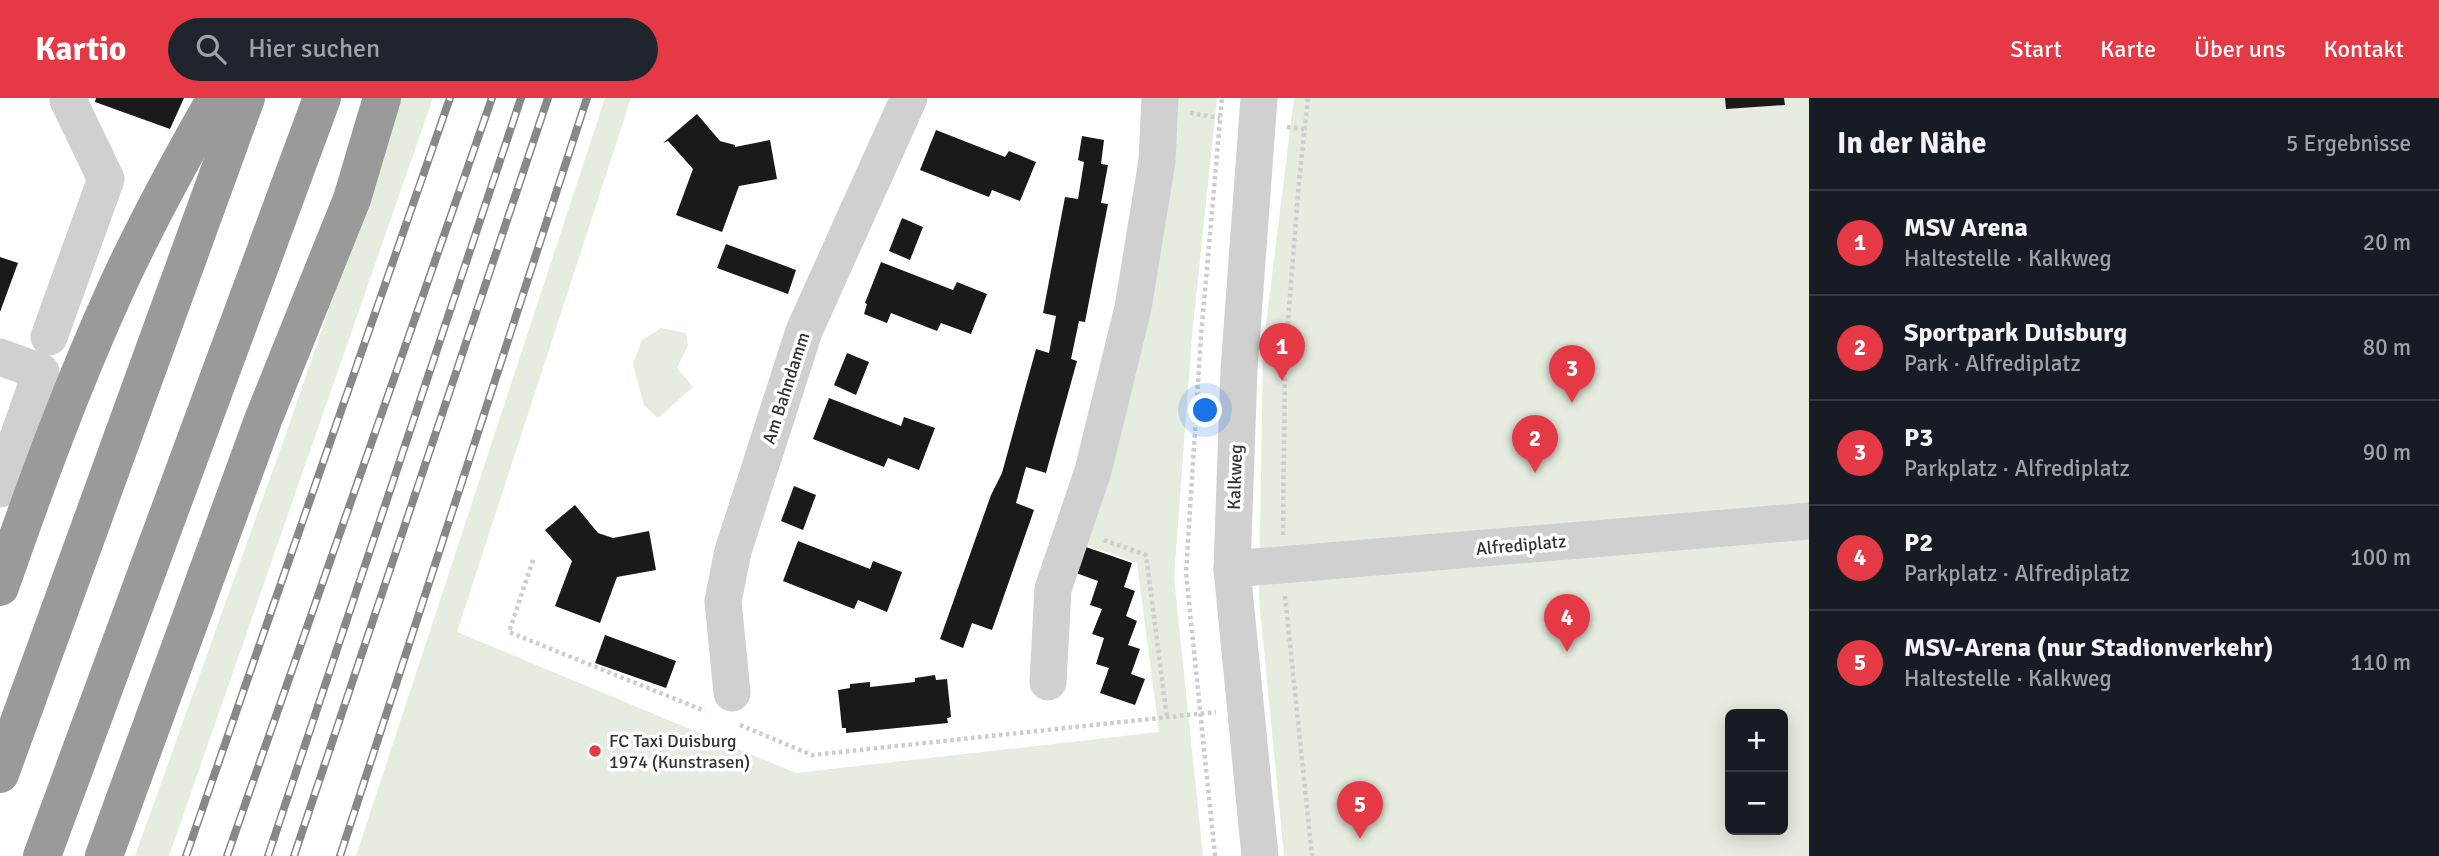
<!DOCTYPE html>
<html lang="de">
<meta charset="utf-8">
<style>
:root{--surface:#171b24;--page:#20242c;--text:#f1f3f6;--muted:#9ea1a6;--line:#363941;--accent:#e63946}
body{margin:0;font-family:Signika,sans-serif;background:var(--page);color:var(--text)}
.controls{position:absolute;right:21px;bottom:21px;display:grid;overflow:hidden;border-radius:10px;box-shadow:0 4px 18px #0003}
.controls button{width:63px;height:63px;display:grid;place-items:center;padding:0;border:0;border-bottom:2px solid var(--line);background:var(--surface);color:var(--text);font:35px sans-serif}
.you{position:absolute;left:1206px;top:313px;width:24px;height:24px;margin:-18px;border:5px solid #fff;border-radius:50%;background:#1a73e8;box-shadow:0 0 0 10px #1a73e833}
.badge{display:grid;place-items:center;width:46px;height:46px;border-radius:50%;background:var(--accent);color:#fff;font-size:23px;font-weight:700}
.pin{position:absolute;translate:-50% -58px;filter:drop-shadow(0 2px 4px #0008)}
.pin::after{content:'';position:absolute;top:37px;width:24px;height:21px;background:inherit;clip-path:polygon(0 0,100% 0,50% 100%)}
.list{margin:0;padding:0;list-style:none}
h2{display:flex;justify-content:space-between;align-items:center;height:91px;margin:0;padding:0 28px;font-size:30px}
h2 small{font-size:23px;font-weight:400;color:var(--muted)}
.list li{display:grid;grid-template-columns:46px 1fr auto;gap:21px;align-items:center;box-sizing:border-box;height:105px;padding:0 28px;border-top:2px solid var(--line)}
.list b{display:block;font-size:26px;white-space:nowrap}
.list p{margin:0;font-size:23px;white-space:nowrap;color:var(--muted)}
.list em{font-size:23px;font-style:normal;color:var(--muted)}
.icon{flex:none;width:38px;height:38px;fill:none;stroke:currentColor;stroke-width:2;stroke-linecap:round;stroke-linejoin:round}
.map{position:relative;flex:none;width:1809px;height:758px;overflow:hidden}
header{display:flex;align-items:center;gap:42px;box-sizing:border-box;height:98px;padding:0 35px;background:var(--accent);color:#fff}
header strong{font-size:33px}
nav{display:flex;gap:38px;margin-inline-start:auto;font-size:24px}
.search{width:490px;height:63px;background:var(--page);display:flex;align-items:center;gap:18px;box-sizing:border-box;padding:0 24px;border-radius:38px;color:var(--muted);font-size:26px}
main{display:flex}
aside{flex:1;background:var(--surface)}
.map>svg:first-child{display:block}
</style>
<header>
<strong>Kartio</strong>
<div class="search"><svg class="icon" aria-label="search" viewBox="0 0 24 24"><circle cx="10" cy="10" r="6"/><path d="M15 15l6 6"/></svg>Hier suchen</div>
<nav><a>Start</a><a>Karte</a><a>Über uns</a><a>Kontakt</a></nav>
</header>
<main>
<div class="map">
<svg width="1809" height="758" viewBox="0 0 1809 758">
<rect width="100%" height="100%" fill="#fff"/>
<g fill="#e6ecdf" fill-rule="evenodd">
<path d="M394 0H433L169 758H135L289 327 365 107Z"/>
<path d="M605 0H631L457 534 796 675 1159 634 1137 465 1087 447 1104 398 1140 259 1176 47 1178 0H1217L1192 238 1174 479 1203 758H356Z"/>
<path d="M1294 0H1809V758H1284L1259 500 1263 250ZM1730 616H1783V732H1730Z"/>
<path d="M661 230 686 235 688 247 677 270 693 289 658 320 644 307 633 266 642 242Z"/>
</g>
<g fill="#1a1a1a">
<path d="M96 0H184L170 31 95 4Z"/>
<path d="M1725 0H1784L1785 7 1726 11Z"/>
<path d="M697 16 720 43 735 47V49L770 42 777 81 739 88 722 134 676 117 693 71 668 43 663 45Z"/>
<path d="M936 32 1005 59 1009 53 1036 64 1020 103 992 92 989 99 920 72Z"/>
<path d="M1082 38 1104 42 1101 66 1108 67 1101 105 1108 106 1085 224 1079 223 1071 261 1077 263 1046 375 1026 369 1016 405 1034 412 992 532 972 525 963 550 940 541 991 397 1002 375 1036 251 1049 255 1056 218 1043 215 1065 99 1078 101 1084 64 1078 62Z"/>
<path d="M902 120 923 129 910 162 889 153Z"/>
<path d="M726 146 796 172 788 196 717 170Z"/>
<path d="M0 159 18 165 0 214Z"/>
<path d="M881 164 953 192 957 184 987 196 971 236 941 225 937 233 891 215 887 225 864 216 867 206 865 205Z"/>
<path d="M847 255 869 264 856 297 834 287Z"/>
<path d="M829 300 901 328 904 319 935 330 919 372 888 360 884 369 813 341Z"/>
<path d="M794 388 816 397 803 432 781 423Z"/>
<path d="M575 407 598 435 613 440 649 433 656 472 617 479 600 525 555 508 572 463 545 432Z"/>
<path d="M798 443 870 471 873 463 902 474 887 514 858 502 854 511 783 483Z"/>
<path d="M1086 449 1132 465 1124 489 1135 493 1126 518 1137 523 1128 547 1140 551 1131 576 1145 581 1135 607 1100 595 1109 570 1096 566 1104 540 1092 536 1102 511 1090 507 1098 483 1076 475Z"/>
<path d="M605 537 676 563 666 590 595 565Z"/>
<path d="M935 577 936 582 947 581 951 619 947 620 948 625 846 635V630H842L838 592 850 590V586L870 584V589L915 584V580Z"/>
</g>
<g fill="none" stroke-linecap="round" stroke-linejoin="round">
<g stroke="#cdcdcd" stroke-width="4.5" stroke-dasharray="3.5 3.5" stroke-linecap="butt">
<path d="M1190 15 1220 20"/>
<path d="M1287 29 1304 31"/>
<path d="M1283 437 1285 261 1299 84 1308 0"/>
<path d="M1104 442 1146 457 1167 620"/>
<path d="M533 462 509 534 705 613"/>
<path d="M1285 498 1312 758"/>
<path d="M740 627 812 657 1216 614"/>
<path d="M1215 758 1186 475 1201 238 1222 0"/>
</g>
<g stroke="#d0d0d0" stroke-width="37">
<path d="M1259 0 1239 272 1232 471 1260 758"/>
<path d="M49 239 106 81 68 2"/>
<path d="M0 259 41 274 0 391"/>
<path d="M1232 471 1809 423"/>
<path d="M1048 584 1053 491 1093 373 1133 210 1157 63 1160 0"/>
<path d="M732 595 723 503 733 453 804 233 909 0"/>
</g>
<g stroke="#9a9a9a" stroke-width="38">
<path d="M0 489C35 389 71 290 115 193 145 127 180 63 216 0"/>
<path d="M0 676 246 0"/>
<path d="M42 758 322 0"/>
<path d="M104 758 263 322 352 101 382 0"/>
</g>
<g stroke="#888" stroke-width="8">
<g id="rail">
<path d="M186 758 450 0"/>
<path d="M227 758 492 0"/>
<path d="M268 758 521 0"/>
<path d="M294 758 548 0"/>
<path d="M340 758 587 0"/>
</g>
</g>
<use href="#rail" stroke="#fff" stroke-width="5" stroke-dasharray="16" stroke-linecap="butt"/>
</g>
<circle fill="#e63946" stroke="#fff" stroke-width="2.5" cx="595" cy="653" r="7"/>
<g text-anchor="middle" stroke-width="7" stroke-linejoin="round" paint-order="stroke">
<g font-size="18" fill="#333" stroke="#fff">
<text transform="translate(786 290) rotate(-72)" y="6">Am Bahndamm</text>
<text transform="translate(1235 379) rotate(-88)" y="6">Kalkweg</text>
<text transform="translate(1521 447) rotate(-5)" y="6">Alfrediplatz</text>
</g>
<g font-size="18" fill="#333" stroke="#fff" text-anchor="start">
<text x="609" y="649">FC Taxi Duisburg<tspan x="609" dy="21">1974 (Kunstrasen)</tspan></text>
</g>
</g>
</svg>
<div class="controls">
<button>+</button>
<button>−</button>
</div>
<div class="you"></div>
<div class="pin badge" style="left:1282px;top:283px">1</div>
<div class="pin badge" style="left:1535px;top:375px">2</div>
<div class="pin badge" style="left:1572px;top:305px">3</div>
<div class="pin badge" style="left:1567px;top:554px">4</div>
<div class="pin badge" style="left:1360px;top:741px">5</div>
</div>
<aside>
<h2>In der Nähe<small>5 Ergebnisse</small></h2>
<ul class="list">
<li><span class="badge">1</span><div><b>MSV Arena</b><p>Haltestelle · Kalkweg</p></div><em>20 m</em></li>
<li><span class="badge">2</span><div><b>Sportpark Duisburg</b><p>Park · Alfrediplatz</p></div><em>80 m</em></li>
<li><span class="badge">3</span><div><b>P3</b><p>Parkplatz · Alfrediplatz</p></div><em>90 m</em></li>
<li><span class="badge">4</span><div><b>P2</b><p>Parkplatz · Alfrediplatz</p></div><em>100 m</em></li>
<li><span class="badge">5</span><div><b>MSV-Arena (nur Stadionverkehr)</b><p>Haltestelle · Kalkweg</p></div><em>110 m</em></li>
</ul>
</aside>
</main>
